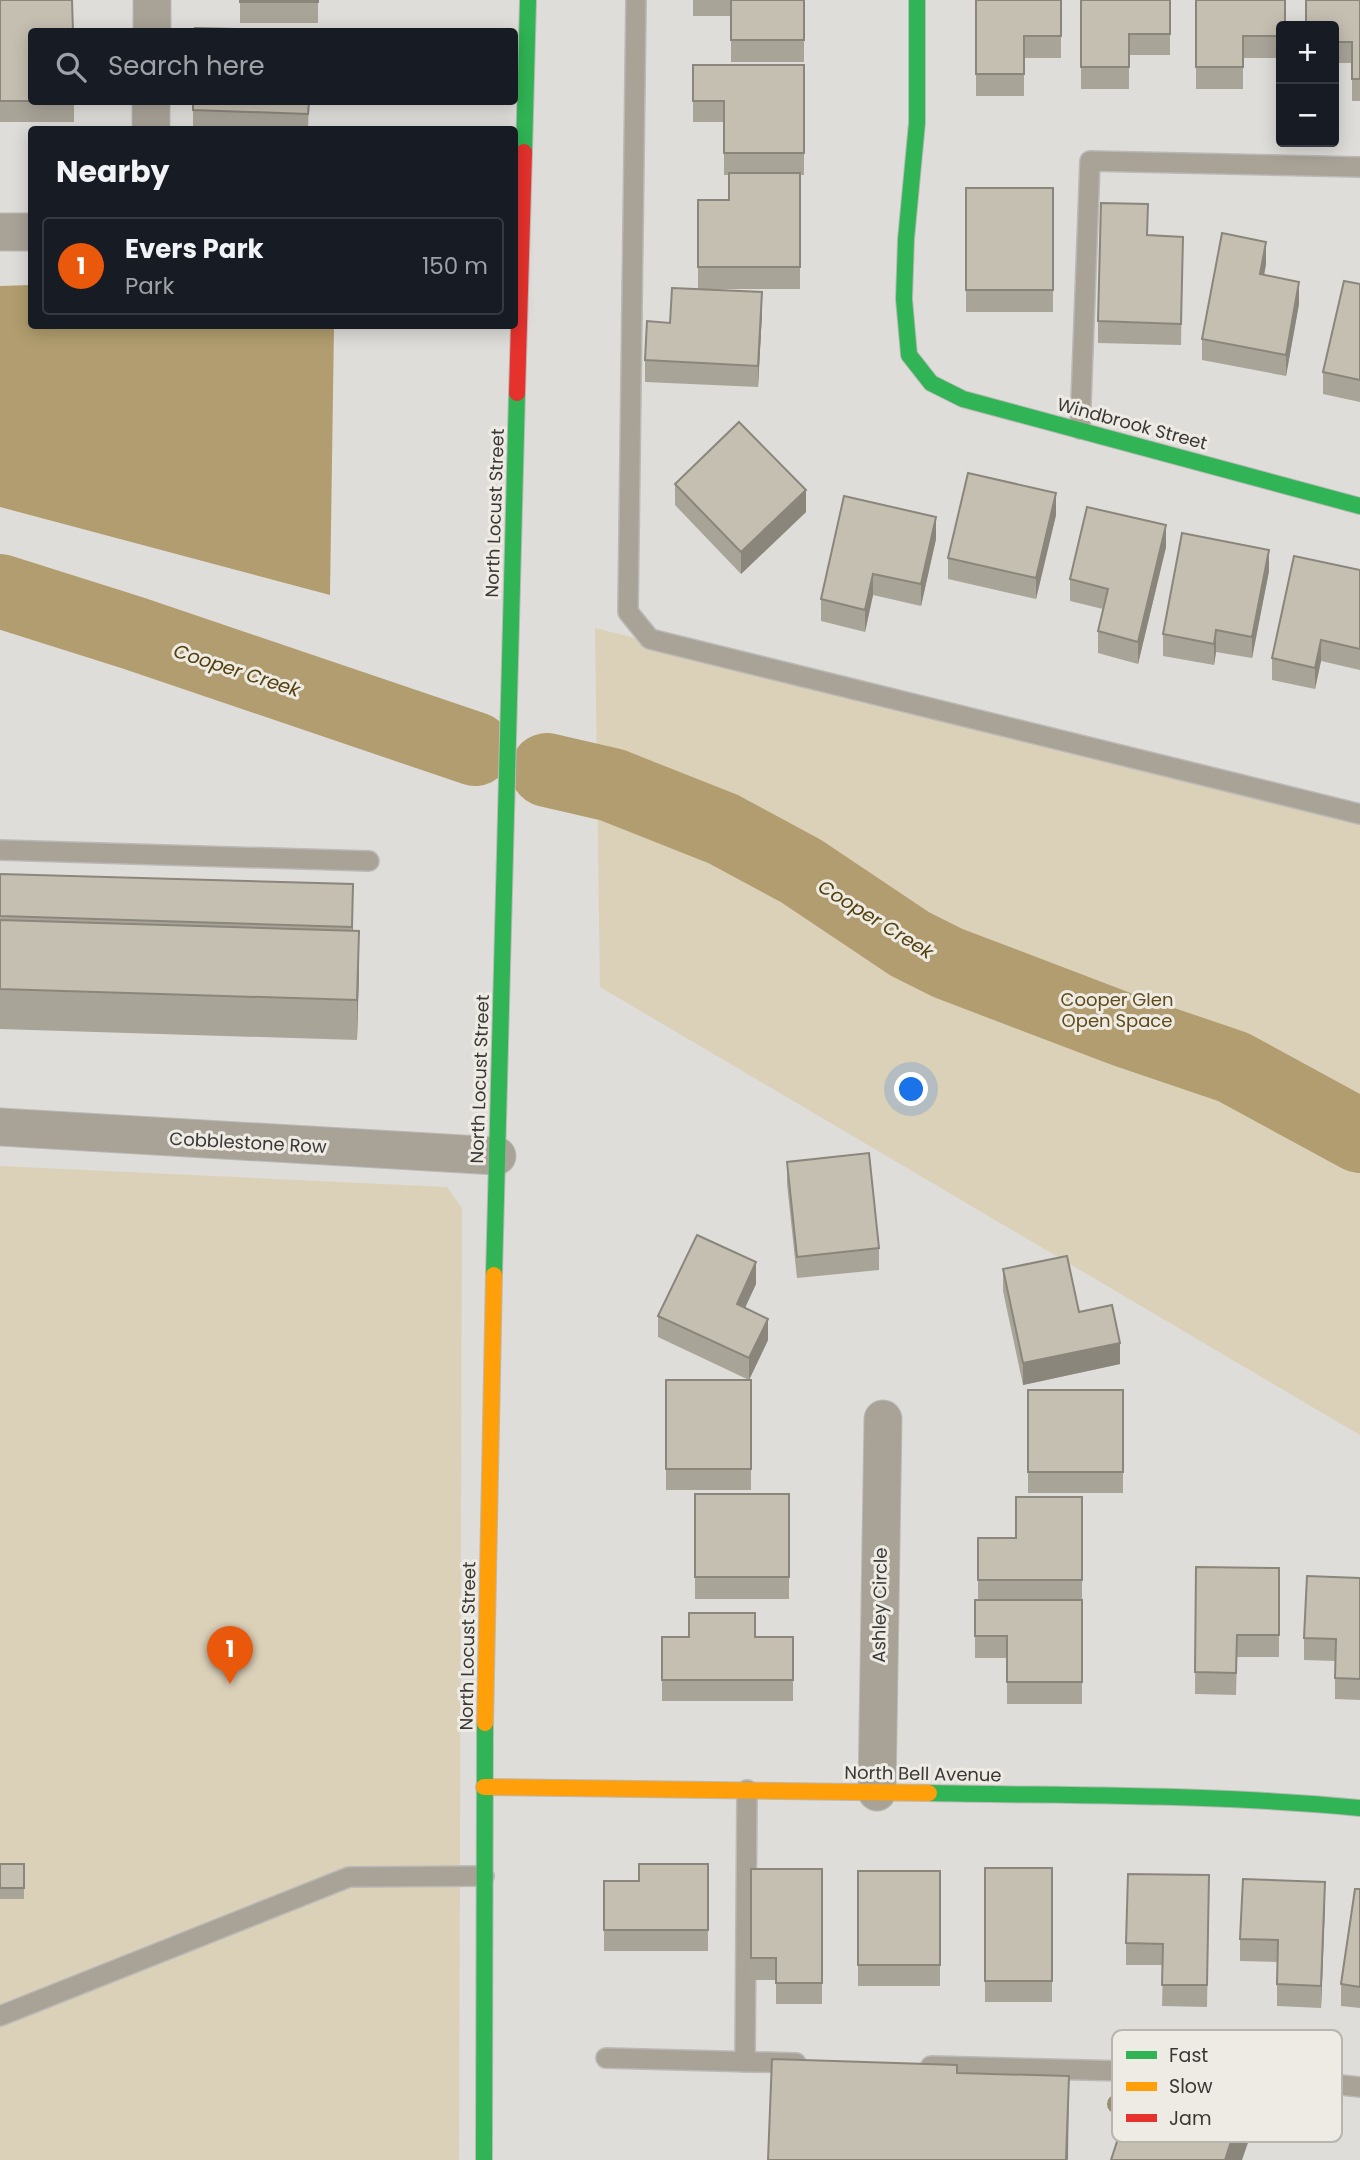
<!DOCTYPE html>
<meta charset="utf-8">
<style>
:root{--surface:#171b24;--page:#242831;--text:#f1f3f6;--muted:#9ea1a6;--line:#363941;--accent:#ea580c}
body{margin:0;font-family:Poppins,sans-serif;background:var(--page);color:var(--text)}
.controls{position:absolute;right:21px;top:21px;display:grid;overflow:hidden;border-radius:7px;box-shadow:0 4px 18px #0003}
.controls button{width:63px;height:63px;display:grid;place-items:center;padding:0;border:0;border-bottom:2px solid var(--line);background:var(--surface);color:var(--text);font:35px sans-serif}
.you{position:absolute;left:912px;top:1090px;width:24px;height:24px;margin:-18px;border:5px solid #fff;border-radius:50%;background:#1a73e8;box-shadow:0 0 0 10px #1a73e833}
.badge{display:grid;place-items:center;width:46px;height:46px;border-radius:50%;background:var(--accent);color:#fff;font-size:23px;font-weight:700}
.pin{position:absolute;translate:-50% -58px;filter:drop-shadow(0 2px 4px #0008)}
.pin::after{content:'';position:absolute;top:37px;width:24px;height:21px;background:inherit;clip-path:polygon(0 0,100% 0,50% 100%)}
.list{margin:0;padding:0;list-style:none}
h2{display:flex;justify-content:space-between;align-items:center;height:91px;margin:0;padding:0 28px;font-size:30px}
h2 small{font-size:23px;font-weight:400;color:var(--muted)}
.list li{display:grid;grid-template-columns:46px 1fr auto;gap:21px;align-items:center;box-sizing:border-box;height:98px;margin:0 14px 14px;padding:0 14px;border:2px solid var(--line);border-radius:7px}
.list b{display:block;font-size:26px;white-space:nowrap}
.list p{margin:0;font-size:23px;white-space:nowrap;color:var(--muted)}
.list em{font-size:23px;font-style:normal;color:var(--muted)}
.icon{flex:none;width:38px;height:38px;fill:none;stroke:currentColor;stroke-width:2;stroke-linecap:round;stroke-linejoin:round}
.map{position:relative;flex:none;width:1360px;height:2160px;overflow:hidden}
.search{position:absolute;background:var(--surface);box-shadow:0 4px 18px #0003;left:28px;top:28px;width:490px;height:77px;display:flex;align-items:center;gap:18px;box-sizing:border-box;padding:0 24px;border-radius:7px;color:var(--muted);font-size:26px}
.panel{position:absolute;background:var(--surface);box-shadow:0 4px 18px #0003;left:28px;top:126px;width:490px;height:203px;border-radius:7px}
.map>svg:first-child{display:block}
</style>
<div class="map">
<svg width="1360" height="2160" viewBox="0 0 1360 2160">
<rect width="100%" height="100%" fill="#dfddd9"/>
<g fill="#dbd0b8">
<path d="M595 628 1360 821V1435L600 987Z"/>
<path d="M0 1166 447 1187 462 1208 459 2160H0Z"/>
</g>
<path fill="#b19d6f" d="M31 285 32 326H334L330 595 0 507V286Z"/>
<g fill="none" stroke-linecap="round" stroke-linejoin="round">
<g stroke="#b19d6f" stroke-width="74">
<path d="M0 591 133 633 475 749"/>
<path d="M547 770 612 785 723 829 801 871 910 944 948 963 1124 1030 1233 1067 1360 1136"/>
</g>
<g stroke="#bab9b6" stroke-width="22">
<g id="lane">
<path d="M636 0 628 612 650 639 1360 814"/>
<path d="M1080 429 1090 161 1360 167"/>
<path d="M0 850 369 861"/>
<path d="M0 2016 349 1877 484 1876"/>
<path d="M606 2058 796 2063"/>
<path d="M745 2062 747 1790"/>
<path d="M931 2066 1164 2072"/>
<path d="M1194 2073 1240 2074 1360 2087"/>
</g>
</g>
<g stroke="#bab9b6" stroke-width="39">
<g id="street">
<path d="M152 32V0"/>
<path d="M151 130V102"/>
<path d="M0 232H32"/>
<path d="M0 1127 497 1156"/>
<path d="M877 1792 883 1419"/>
</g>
</g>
<g stroke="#bab9b6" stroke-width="18">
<g id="fast">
<path d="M917 0V123L906 239 904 299 909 355 931 383 963 399 1360 506"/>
<path d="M524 152 528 0"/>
<path d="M494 1275 517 393"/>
<path d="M929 1793C1072 1796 1217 1794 1360 1808"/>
<path d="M484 2160 485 1723"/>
</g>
</g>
<g stroke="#bab9b6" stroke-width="18">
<g id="slow">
<path d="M485 1723 494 1275"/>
<path d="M484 1787 929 1793"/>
</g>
</g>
<g stroke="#bab9b6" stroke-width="18">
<path id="jam" d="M517 393 524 152"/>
</g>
<use href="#lane" stroke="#a8a297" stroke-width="19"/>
<use href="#street" stroke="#a8a297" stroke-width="37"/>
<use href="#fast" stroke="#30b455" stroke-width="16"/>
<use href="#slow" stroke="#ff9f0a" stroke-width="16"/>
<use href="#jam" stroke="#e5322d" stroke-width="16"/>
</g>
<circle fill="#998c6f" cx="1117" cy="2104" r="10"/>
<g fill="#a9a498">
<path d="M0 0 32 32V102H74V122H0Z"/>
<rect x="240" y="0" width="78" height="23"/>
<path d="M693 0H804V62H731V16H693Z"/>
<path d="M976 0H1061V58H1024V96H976Z"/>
<path d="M1081 0H1170V55H1129V89H1081Z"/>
<path d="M1196 0 1281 26V58H1243V89H1196Z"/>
<path d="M1360 0V101H1352V63H1334V26Z"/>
<path d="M693 65H804V175H800V289H703L762 313 758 387 645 382V360L670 323 698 289V200H729V175H724V122H693Z"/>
<path d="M193 102H309L308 130H193Z"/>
<rect x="966" y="188" width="87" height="124"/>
<path d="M1148 235 1183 237 1181 345 1098 343V321Z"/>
<path d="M1266 264 1264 275 1299 304 1286 376 1202 360V339Z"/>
<path d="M1360 284V402L1323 394V372Z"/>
<path d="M675 484 806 512 741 574 675 505Z"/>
<path d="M1056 515 1036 599 948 579V558Z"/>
<path d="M936 539 921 606 873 595 865 632 821 621V599Z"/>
<path d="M1166 547 1138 664 1098 653V631L1103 609 1070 601V579Z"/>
<path d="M1360 570V670L1321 661 1315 689 1272 680V658Z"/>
<path d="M1269 571 1252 658 1216 652 1214 665 1163 656V634Z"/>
<path d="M0 874 353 916V930L359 971 357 1040 0 1029Z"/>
<path d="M787 1162 879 1248V1270L797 1278 787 1184Z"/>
<path d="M1003 1269 1079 1312 1120 1364 1023 1385 1003 1291Z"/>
<path d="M756 1284 745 1308 768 1340 749 1380H751V1490H666V1380H749L658 1337V1316Z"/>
<rect x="1028" y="1390" width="95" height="103"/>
<rect x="695" y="1494" width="94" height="105"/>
<path d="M1082 1497V1704H1007V1658H975V1600H978V1538H1016Z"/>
<path d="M1196 1567 1279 1568V1657H1237L1236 1695 1195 1694Z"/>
<path d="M1360 1578V1700L1335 1699V1661L1304 1660V1638Z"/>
<rect x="662" y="1637" width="131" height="64"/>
<rect x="0" y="1864" width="24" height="35"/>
<path d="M708 1864V1951H604V1881H639Z"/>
<rect x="985" y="1868" width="67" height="134"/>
<path d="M751 1869H822V2004H776V1980H751Z"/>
<rect x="858" y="1871" width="82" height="115"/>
<path d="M1360 1889V2008L1341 2006V1984Z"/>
<path d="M1209 1897 1207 2007 1162 2006 1163 1965H1126V1943Z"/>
<path d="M1325 1903 1321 2008 1277 2006V1962L1240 1961V1939Z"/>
</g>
<g fill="#8a867c">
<path d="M1266 242V264L1260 296V274Z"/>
<path d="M1299 282V304L1286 376V355Z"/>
<path d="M762 292V313L758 387V366Z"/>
<path d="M806 490V512L741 574V552Z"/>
<path d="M1056 493V515L1036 599V578Z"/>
<path d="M936 517V539L921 606V584Z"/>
<path d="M1166 525V547L1138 664V642Z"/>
<path d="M1269 550V571L1252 658V637Z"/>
<path d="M873 574V595L865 632V610Z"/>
<path d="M1216 630V652L1214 665V644Z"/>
<path d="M1321 640V661L1315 689V668Z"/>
<path d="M353 884V916L352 958V927Z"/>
<path d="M359 931V971L357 1040V1000Z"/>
<path d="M756 1262V1284L737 1325V1304Z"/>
<path d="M768 1319V1340L749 1380V1358Z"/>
<path d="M1120 1343V1364L1023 1385V1363Z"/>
<path d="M1325 1882V1903L1321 2008V1986Z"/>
<path d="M1069 2076 1068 2160H1066Z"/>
<path d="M1250 2083V2137L1242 2160H1225Z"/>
</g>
<g fill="#c5bfb1" stroke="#8a867c" stroke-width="2">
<path d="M0 0H72L73 32H32V101H0Z"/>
<rect x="240" y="0" width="78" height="2"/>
<rect x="731" y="0" width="73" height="40"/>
<path d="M976 0H1061V36H1024V74H976Z"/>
<path d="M1081 0H1170V34H1129V67H1081Z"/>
<path d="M1196 0H1285V26H1281V36H1243V67H1196Z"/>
<path d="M1306 0H1360V79H1352V42H1334V26H1306Z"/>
<path d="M195 28 311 31 195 32Z"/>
<path d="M693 65H804V153H724V101H693Z"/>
<path d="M193 102H309L308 114 193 110Z"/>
<path d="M729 173H800V267H698V200H729Z"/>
<rect x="966" y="188" width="87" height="102"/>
<path d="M1101 203 1148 204 1147 235 1183 237 1181 324 1098 321Z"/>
<path d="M1222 233 1266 242 1260 274 1299 282 1286 355 1202 339Z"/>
<path d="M1344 281 1360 284V380L1323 372Z"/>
<path d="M672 288 762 292 758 366 645 360 647 321 670 323Z"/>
<path d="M739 422 806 490 741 552 675 484Z"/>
<path d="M968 473 1056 493 1036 578 948 558Z"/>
<path d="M844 496 936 517 921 584 873 574 865 610 821 599Z"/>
<path d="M1087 507 1166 525 1138 642 1098 631 1108 589 1070 579Z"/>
<path d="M1182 533 1269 550 1252 637 1216 630 1214 644 1163 634Z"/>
<path d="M1294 556 1360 570V649L1321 640 1315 668 1272 658Z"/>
<path d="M0 874 353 884 352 927 0 916Z"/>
<path d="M0 920 359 931 357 1000 0 989Z"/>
<path d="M869 1153 879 1248 797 1257 787 1162Z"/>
<path d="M697 1235 756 1262 737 1304 768 1319 749 1358 658 1316Z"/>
<path d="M1067 1256 1079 1312 1112 1305 1120 1343 1023 1363 1003 1269Z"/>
<rect x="666" y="1380" width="85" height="89"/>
<rect x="1028" y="1390" width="95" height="82"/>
<rect x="695" y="1494" width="94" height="83"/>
<path d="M1016 1497H1082V1580H978V1538H1016Z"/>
<path d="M1196 1567 1279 1568V1635H1237L1236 1673 1195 1672Z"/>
<path d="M1307 1576 1360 1578V1679L1335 1678 1336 1639 1304 1638Z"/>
<path d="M975 1600H1082V1682H1007V1636H975Z"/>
<path d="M689 1613H755V1637H793V1680H662V1637H689Z"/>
<rect x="0" y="1864" width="24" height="24"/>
<path d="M639 1864H708V1930H604V1881H639Z"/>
<rect x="985" y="1868" width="67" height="113"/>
<path d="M751 1869H822V1983H776V1958H751Z"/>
<rect x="858" y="1871" width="82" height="94"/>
<path d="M1128 1874 1209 1875 1207 1985H1162L1163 1944 1126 1943Z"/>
<path d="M1243 1879 1325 1882 1321 1986 1277 1984 1278 1940 1240 1939Z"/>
<path d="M1355 1889H1360V1987L1341 1984Z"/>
<path d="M1147 2050 1250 2083 1225 2160H1111Z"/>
<path d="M772 2059 957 2065V2073L1069 2076 1066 2160H768Z"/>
</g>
<g text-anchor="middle" stroke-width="6" stroke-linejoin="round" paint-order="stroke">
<g font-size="18" fill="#3a3836" stroke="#eeebe4">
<text transform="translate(1132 424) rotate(15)" y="6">Windbrook Street</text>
<text transform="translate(495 513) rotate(-88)" y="6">North Locust Street</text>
<text transform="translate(480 1079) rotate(-88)" y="6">North Locust Street</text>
<text transform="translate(248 1143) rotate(3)" y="6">Cobblestone Row</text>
<text transform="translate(880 1605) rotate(-89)" y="6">Ashley Circle</text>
<text transform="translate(468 1646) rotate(-89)" y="6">North Locust Street</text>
<text transform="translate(923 1774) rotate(1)" y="6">North Bell Avenue</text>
</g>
<g font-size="18" fill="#5f4a18" stroke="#eeebe4">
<text x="1117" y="1006">Cooper Glen<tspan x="1117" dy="21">Open Space</tspan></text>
</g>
<g font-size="19" font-style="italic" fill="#54400b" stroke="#eeebe4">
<text transform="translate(237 670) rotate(18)" y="7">Cooper Creek</text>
<text transform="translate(876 919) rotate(32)" y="7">Cooper Creek</text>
</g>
</g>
<rect x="1112" y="2030" width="230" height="112" rx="10" fill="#eeebe4" stroke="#b8b5b0" stroke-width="2"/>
<rect x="1126" y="2051" width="31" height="8" fill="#30b455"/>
<rect x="1126" y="2082" width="31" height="9" fill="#ff9f0a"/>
<rect x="1126" y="2114" width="31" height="8" fill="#e5322d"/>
<g font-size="19" fill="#3a3836">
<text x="1169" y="2062">Fast</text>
<text x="1169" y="2093">Slow</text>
<text x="1169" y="2125">Jam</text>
</g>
</svg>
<div class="controls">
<button>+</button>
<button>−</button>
</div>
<div class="you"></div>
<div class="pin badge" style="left:230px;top:1684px">1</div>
<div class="search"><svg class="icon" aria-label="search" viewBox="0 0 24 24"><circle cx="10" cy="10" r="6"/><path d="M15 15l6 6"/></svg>Search here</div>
<section class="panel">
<h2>Nearby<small></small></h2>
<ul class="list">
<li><span class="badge">1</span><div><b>Evers Park</b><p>Park</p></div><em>150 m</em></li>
</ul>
</section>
</div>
